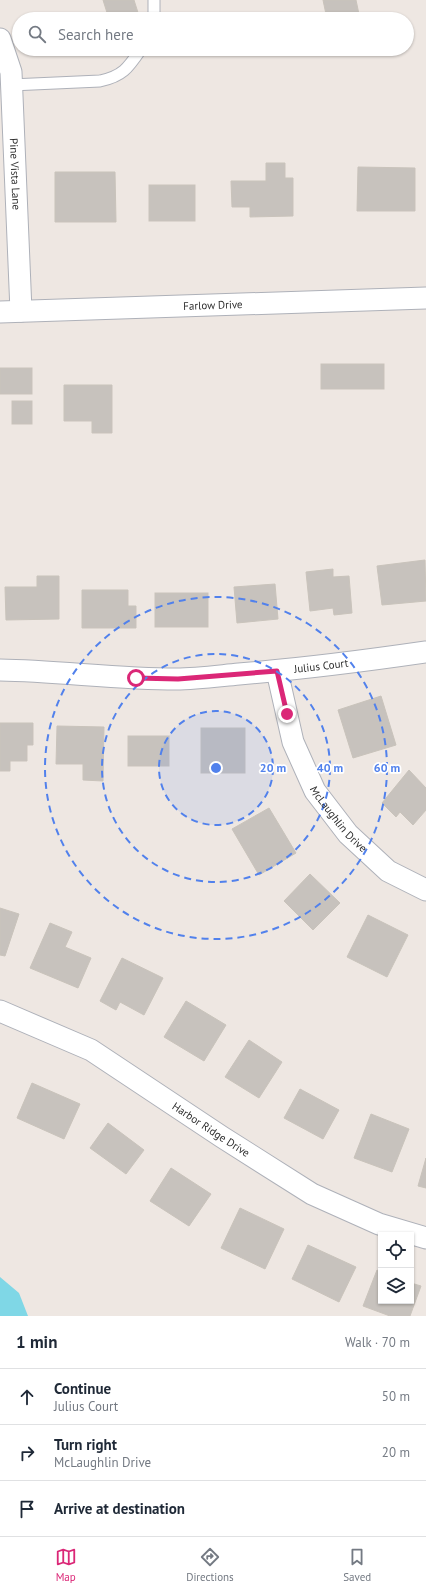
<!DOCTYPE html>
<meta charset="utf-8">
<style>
:root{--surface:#fff;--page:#f6f6f7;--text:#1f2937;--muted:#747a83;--line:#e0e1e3;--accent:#db2777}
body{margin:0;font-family:"PT Sans",sans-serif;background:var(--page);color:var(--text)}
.controls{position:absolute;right:12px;bottom:12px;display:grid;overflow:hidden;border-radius:0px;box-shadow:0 1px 3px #0004}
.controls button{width:36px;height:36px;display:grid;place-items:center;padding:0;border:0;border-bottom:1px solid var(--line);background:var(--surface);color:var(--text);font:20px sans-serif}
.stop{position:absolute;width:12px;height:12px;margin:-9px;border:3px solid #db2777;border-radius:50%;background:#fff}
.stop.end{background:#db2777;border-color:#fff;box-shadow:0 1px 4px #0008}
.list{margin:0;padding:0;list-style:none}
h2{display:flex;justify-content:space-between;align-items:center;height:52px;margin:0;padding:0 16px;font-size:17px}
h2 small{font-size:13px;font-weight:400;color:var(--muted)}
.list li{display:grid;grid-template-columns:26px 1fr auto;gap:12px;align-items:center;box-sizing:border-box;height:56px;padding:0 16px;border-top:1px solid var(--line)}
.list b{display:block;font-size:15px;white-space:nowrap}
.list p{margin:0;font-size:13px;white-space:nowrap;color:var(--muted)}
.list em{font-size:13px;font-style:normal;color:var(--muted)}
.icon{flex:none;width:22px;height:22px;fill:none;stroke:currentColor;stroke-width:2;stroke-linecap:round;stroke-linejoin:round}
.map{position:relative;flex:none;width:426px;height:1316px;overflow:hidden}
.search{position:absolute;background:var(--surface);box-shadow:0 1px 3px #0004;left:12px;right:12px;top:12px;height:44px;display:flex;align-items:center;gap:10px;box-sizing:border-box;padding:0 14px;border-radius:22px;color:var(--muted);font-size:15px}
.sheet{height:220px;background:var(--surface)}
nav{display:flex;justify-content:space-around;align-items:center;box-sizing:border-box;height:56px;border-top:1px solid var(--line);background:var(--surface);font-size:11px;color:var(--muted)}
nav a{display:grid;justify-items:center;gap:2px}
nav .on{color:var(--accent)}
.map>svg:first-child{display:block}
</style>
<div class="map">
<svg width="426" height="1316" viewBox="0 0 426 1316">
<rect width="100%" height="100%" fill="#eee7e2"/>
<path fill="#7fd7e6" d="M0 1277 19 1293 28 1316H0Z"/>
<g fill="#c7c2bd" stroke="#c9c3bb">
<path d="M103 0H134L140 19H109Z"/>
<path d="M323 0H356L360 19H327Z"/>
<path d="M266 163H285V178H293V216L250 217V207H232L231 181H266Z"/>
<path d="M358 167 415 168V211H357Z"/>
<path d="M55 172H115L116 222H55Z"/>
<rect x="149" y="185" width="46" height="36"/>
<rect x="321" y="364" width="63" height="25"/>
<rect x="0" y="368" width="32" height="26"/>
<path d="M64 385H112V433H92V421H64Z"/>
<rect x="12" y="401" width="20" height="23"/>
<path d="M425 560 426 601 382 605 377 566Z"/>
<path d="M333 569V577L349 576 352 613 334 615 333 608 310 611 306 572Z"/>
<path d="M37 576H59V619L6 620 5 587H37Z"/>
<path d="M275 584 278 619 237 623 234 587Z"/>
<path d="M82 590H128V606H136V628H82Z"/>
<rect x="155" y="593" width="53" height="34"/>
<path d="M381 696 396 745 353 758 338 710Z"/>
<path d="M0 723H33V745H27V761H10V771H0Z"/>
<path d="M57 726 104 727 103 781 83 780V764H56Z"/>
<rect x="201" y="728" width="44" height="45"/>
<rect x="128" y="736" width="41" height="30"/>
<path d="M409 770 426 788V810L413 825 400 812 396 817 382 803Z"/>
<path d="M269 808 296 853 259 875 232 829Z"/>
<path d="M310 874 340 903 313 930 284 901Z"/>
<path d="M0 908 19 914 5 956 0 955Z"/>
<path d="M368 915 408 935 387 977 347 957Z"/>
<path d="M50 923 72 932 65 947 91 958 78 988 30 968Z"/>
<path d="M122 958 163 978 144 1015 120 1002 116 1010 100 1001Z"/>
<path d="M186 1001 226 1025 204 1061 164 1037Z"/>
<path d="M249 1040 282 1062 259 1098 225 1077Z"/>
<path d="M32 1083 80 1104 64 1139 17 1118Z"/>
<path d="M300 1089 339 1110 323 1139 284 1118Z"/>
<path d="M371 1114 409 1129 392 1172 354 1158Z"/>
<path d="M108 1123 144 1150 126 1174 90 1148Z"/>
<path d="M426 1158V1188L418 1186Z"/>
<path d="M171 1168 211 1194 189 1226 150 1201Z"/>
<path d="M240 1208 284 1229 265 1269 221 1248Z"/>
<path d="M308 1245 356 1267 339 1302 292 1279Z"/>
<path d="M377 1270 381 1272V1301H411V1283L421 1286 410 1316H390L363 1306Z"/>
</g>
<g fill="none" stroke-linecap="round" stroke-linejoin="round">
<g stroke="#aeb1b9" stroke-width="13">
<g id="service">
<path d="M154 19V0"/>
<path d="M11 85 100 81C123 76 128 68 141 49"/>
</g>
</g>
<g stroke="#aeb1b9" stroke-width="23">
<g id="minor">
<path id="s1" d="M0 39 11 72 21 311"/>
<path id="s2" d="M0 312 426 298"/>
<path id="s3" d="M0 670C59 671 117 679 176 679 197 679 218 676 239 674 302 669 364 661 426 652"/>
<path id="s4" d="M277 671 293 742 315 791 348 834 388 871 426 890"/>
<path id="s5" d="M0 1011 91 1050 222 1137 312 1194 379 1224 426 1238"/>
</g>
</g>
<use href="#service" stroke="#fff" stroke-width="11"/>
<use href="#minor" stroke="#fff" stroke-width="21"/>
</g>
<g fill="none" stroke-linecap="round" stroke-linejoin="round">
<path stroke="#db2777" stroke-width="5" d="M136 678 178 679 277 671 287 714"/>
</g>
<circle cx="216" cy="768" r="57" fill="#5181ec" fill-opacity=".12"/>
<g fill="none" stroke="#5181ec" stroke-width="2" stroke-dasharray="7 5">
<circle cx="216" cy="768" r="57"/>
<circle cx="216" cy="768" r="114"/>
<circle cx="216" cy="768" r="171"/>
</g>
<g text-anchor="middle" stroke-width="3.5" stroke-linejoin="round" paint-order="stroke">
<g font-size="11" fill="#2e2e2e" stroke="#fff">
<text dy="4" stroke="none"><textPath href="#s1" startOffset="137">Pine Vista Lane</textPath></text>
<text dy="4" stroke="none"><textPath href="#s2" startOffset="213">Farlow Drive</textPath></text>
<text dy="4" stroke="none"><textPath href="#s3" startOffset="322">Julius Court</textPath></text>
<text dy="4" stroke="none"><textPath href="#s4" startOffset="163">McLaughlin Drive</textPath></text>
<text dy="4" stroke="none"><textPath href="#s5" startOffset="243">Harbor Ridge Drive</textPath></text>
</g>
</g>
<circle cx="216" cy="768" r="6" fill="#5181ec" stroke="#fff" stroke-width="2"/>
<g font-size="12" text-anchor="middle" font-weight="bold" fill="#5181ec" stroke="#fff" stroke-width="3.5" stroke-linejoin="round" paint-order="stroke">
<text x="273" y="772">20 m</text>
<text x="330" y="772">40 m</text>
<text x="387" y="772">60 m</text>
</g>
</svg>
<div class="controls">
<button><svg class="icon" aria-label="locate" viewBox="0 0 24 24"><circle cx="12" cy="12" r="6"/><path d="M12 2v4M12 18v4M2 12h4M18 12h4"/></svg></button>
<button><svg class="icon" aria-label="layers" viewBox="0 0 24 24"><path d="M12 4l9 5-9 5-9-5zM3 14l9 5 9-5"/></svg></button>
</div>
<div class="stop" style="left:136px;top:678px"></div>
<div class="stop end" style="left:287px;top:714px"></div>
<div class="search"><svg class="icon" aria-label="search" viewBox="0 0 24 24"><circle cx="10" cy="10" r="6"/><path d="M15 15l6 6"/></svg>Search here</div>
</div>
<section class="sheet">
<h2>1 min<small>Walk · 70 m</small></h2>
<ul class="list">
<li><svg class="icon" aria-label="ahead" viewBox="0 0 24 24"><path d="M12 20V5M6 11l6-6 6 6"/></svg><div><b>Continue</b><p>Julius Court</p></div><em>50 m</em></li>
<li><svg class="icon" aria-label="right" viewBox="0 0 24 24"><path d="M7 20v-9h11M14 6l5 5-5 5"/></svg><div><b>Turn right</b><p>McLaughlin Drive</p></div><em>20 m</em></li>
<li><svg class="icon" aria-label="arrive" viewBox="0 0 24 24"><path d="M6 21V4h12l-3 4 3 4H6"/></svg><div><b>Arrive at destination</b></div></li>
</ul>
</section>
<nav>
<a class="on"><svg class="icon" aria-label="map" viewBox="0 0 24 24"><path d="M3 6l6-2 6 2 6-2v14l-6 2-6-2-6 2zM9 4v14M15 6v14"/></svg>Map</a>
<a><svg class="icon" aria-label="directions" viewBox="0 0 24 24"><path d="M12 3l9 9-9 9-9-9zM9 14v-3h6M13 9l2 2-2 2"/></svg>Directions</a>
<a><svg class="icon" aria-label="saved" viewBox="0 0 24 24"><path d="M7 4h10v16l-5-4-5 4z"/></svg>Saved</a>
</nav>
